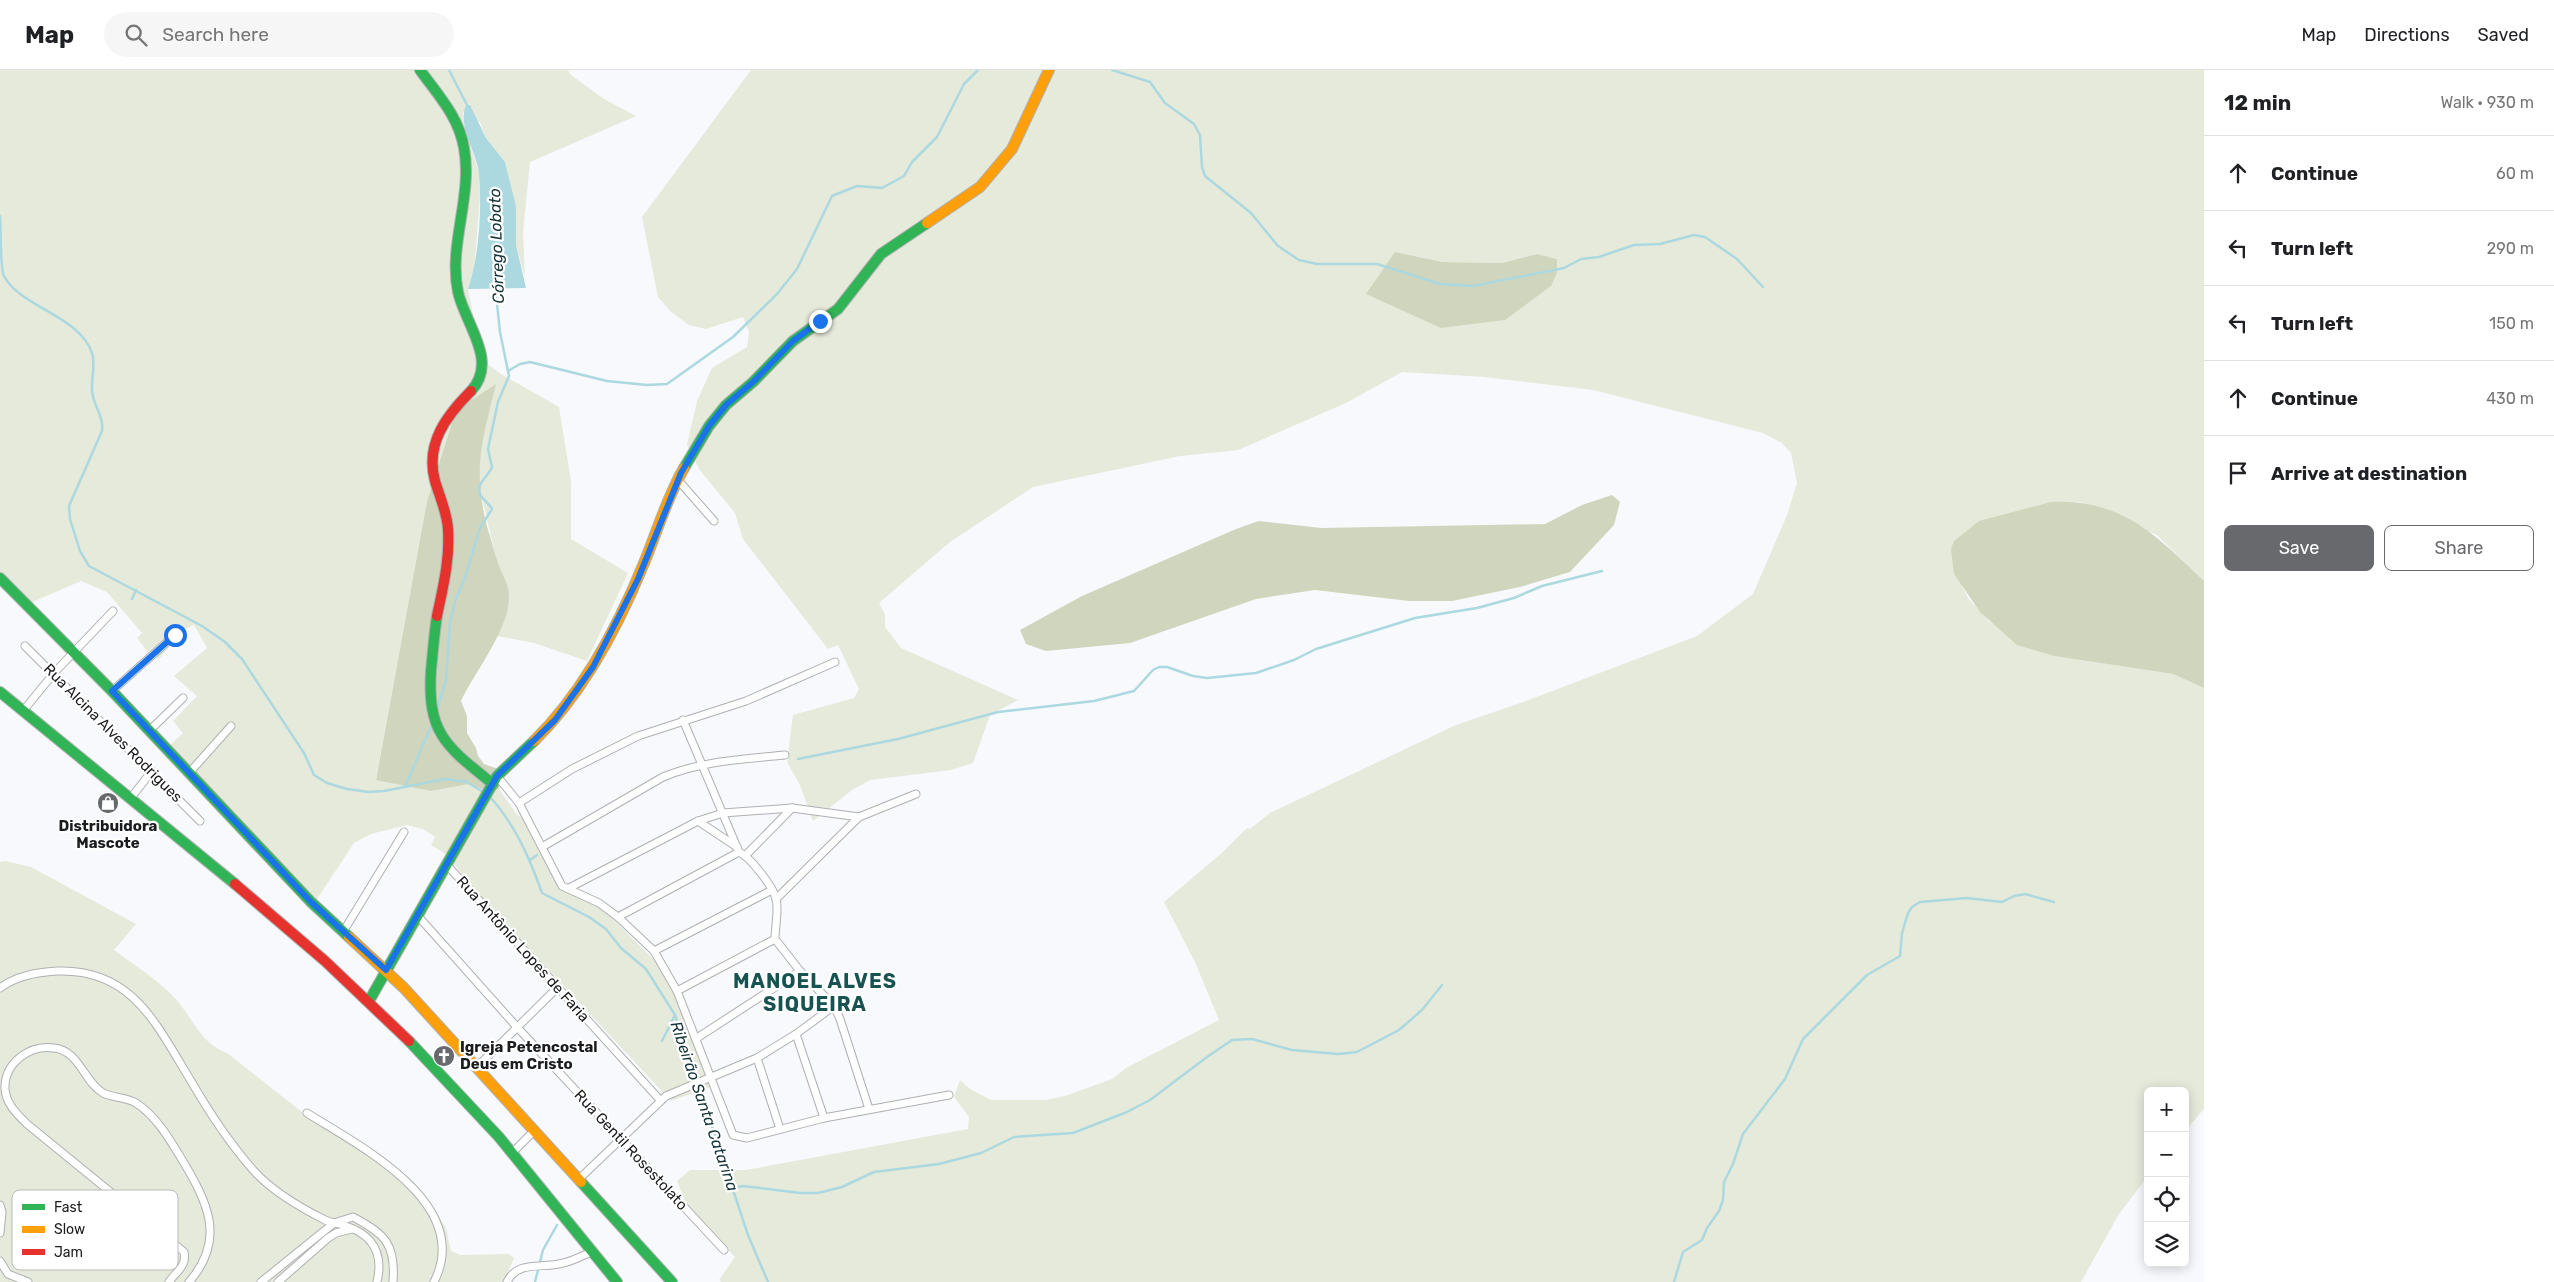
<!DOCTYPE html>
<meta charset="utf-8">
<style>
:root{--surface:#fff;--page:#f6f6f6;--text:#202124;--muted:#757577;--line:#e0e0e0;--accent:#68696c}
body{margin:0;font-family:Rubik,sans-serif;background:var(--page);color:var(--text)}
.controls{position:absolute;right:15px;bottom:15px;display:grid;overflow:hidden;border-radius:8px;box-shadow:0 2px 12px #0003}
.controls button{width:45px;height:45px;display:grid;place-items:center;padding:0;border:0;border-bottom:1px solid var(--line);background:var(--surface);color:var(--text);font:25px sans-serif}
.stop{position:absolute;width:15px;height:15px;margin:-11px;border:4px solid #1a73e8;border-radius:50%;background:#fff}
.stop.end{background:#1a73e8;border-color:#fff;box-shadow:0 1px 5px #0008}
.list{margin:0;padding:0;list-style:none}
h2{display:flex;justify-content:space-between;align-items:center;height:65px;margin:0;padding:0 20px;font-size:21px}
h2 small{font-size:16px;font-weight:400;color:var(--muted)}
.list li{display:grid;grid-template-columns:32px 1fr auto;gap:15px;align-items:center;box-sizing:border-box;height:75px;padding:0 20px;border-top:1px solid var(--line)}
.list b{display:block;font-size:19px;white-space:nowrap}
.list em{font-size:16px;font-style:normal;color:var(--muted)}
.actions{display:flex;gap:10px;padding:15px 20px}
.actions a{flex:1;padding:11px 0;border:1px solid var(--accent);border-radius:8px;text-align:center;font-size:18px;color:var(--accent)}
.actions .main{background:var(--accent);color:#fff}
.icon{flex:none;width:28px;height:28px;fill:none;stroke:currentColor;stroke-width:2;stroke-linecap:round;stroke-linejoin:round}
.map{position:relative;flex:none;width:2204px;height:1212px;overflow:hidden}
header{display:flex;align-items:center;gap:30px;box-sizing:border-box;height:70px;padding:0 25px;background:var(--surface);border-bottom:1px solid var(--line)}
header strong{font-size:24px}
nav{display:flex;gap:28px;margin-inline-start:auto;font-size:18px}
.search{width:350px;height:45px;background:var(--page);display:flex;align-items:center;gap:12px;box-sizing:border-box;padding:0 18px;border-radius:28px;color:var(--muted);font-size:19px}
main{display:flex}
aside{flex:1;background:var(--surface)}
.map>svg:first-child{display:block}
</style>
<header>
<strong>Map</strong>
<div class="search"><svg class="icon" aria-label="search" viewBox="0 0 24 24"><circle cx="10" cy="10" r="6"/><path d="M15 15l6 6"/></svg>Search here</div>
<nav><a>Map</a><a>Directions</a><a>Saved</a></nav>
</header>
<main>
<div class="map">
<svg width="2204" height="1212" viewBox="0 0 2204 1212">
<rect width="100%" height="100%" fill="#f7f9fc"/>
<g fill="#e6eadb" fill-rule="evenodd">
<path d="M0 0H568L571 5 604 29 636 46 530 92 523 163 525 208 516 175V136L505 92 486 68 480 52 463 42 464 53 479 103 480 126 474 202 468 219 482 290 501 304 559 337 571 411V469L628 503 587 591 534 573 497 566 503 552 509 524 497 492 479 415 480 379 495 315 456 340 427 431 376 709 431 721 470 714 488 722 499 719 518 746 522 747 561 819 605 841 656 892 671 914 713 1016 671 1031 468 813 449 786 431 775 435 767 423 759 407 755 371 764 354 773 315 832 170 675 183 663 173 651 197 626 174 606 207 578 194 555 185 559 159 589 150 585 137 568 142 563 107 522 81 511 30 533 0 502Z"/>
<path d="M751 0H2204V511L2157 465 2080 432H2065L2039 435 2021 442 1962 516 1968 528 1990 552 2054 586 2173 604 2204 618V1039L2185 1061V1021H2148V1106L2119 1144 2081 1212H721L719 1210 735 1187 688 1138 677 1111 690 1100H746L968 1059 969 1047 954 1027 960 1010 970 1019 991 1030H1046L1065 1026 1112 1009 1126 998 1219 950 1195 892 1164 832 1223 782 1247 758 1250 759 1270 743 1456 655 1526 631 1697 566 1753 524 1787 445 1797 413 1791 383 1782 373 1763 363 1593 320 1485 307 1402 302 1346 333 1238 380 1180 386 1033 417 950 472 879 533 885 544V557L901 578 1018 630 990 645 973 693 951 700 870 710 852 720 813 751 800 715 787 692 793 645 854 628 859 619 838 575 828 579 743 469 735 443 699 399 687 375 697 331 712 298 747 277 749 262 743 247 706 259 689 255 671 242 658 227 642 147ZM1395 182 1443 192 1502 193 1537 184 1557 189V203L1477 253 1454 256Z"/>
<path d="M5 791 31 797 136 854 114 880C134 895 154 907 172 925 192 945 199 973 227 983L320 1056 380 1089 417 1118 429 1131 446 1158 451 1181 460 1185 509 1184 514 1188 504 1212H0V792Z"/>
</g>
<g fill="#d0d6bd">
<path d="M1395 182 1443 192 1502 193 1537 184 1557 189V203L1551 216 1505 250 1441 258 1366 224Z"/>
<path d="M496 314C482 371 472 401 488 460 492 471 494 482 498 493 501 502 509 515 509 525 510 559 475 601 461 631L467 646V663L476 678 478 686 484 694 504 701 499 719 488 722 470 714 431 721 376 710 427 431 456 340Z"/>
<path d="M1612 425 1620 432 1614 455 1570 502 1520 517 1452 531H1409L1315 520 1256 529 1130 573 1046 581 1026 574 1020 560 1082 526 1236 459 1259 451 1321 458 1545 454 1582 435Z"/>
<path d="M2051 432C2121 428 2157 466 2204 511V618L2173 604 2054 586 2017 575 1980 542 1954 504 1951 479 1954 471 1979 451Z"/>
</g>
<path fill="#acd8e0" d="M466 35H470L486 68 505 92 516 136V175L526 218 468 219C479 188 482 139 479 105 478 83 457 58 466 35Z"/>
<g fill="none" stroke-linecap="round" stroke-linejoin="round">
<g stroke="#acd8e0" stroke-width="2.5">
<path d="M449 0 468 37"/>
<path d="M1112 0 1150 12 1165 33 1194 54 1200 65 1202 97 1205 106 1251 143 1278 176 1299 190 1317 194H1377L1440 214 1473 216 1564 198 1581 189 1599 187 1634 175 1660 174 1694 165 1705 167 1737 189 1763 217"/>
<path d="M0 146C1 157 0 200 4 206 20 237 80 246 92 283 96 294 91 308 92 321 93 335 104 346 102 361L69 436 70 449 80 481 89 496 202 556 225 572 242 589 304 683 314 705 327 713 347 719 368 722 384 721 445 709 467 712 483 722"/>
<path d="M508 301 520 294 530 292 607 311 647 315 667 314 733 267 777 224 797 199 832 126 857 116 882 118 904 106 912 92 937 67 964 14 978 0"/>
<path d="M132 529 136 520"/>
<path d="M436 644 446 610 450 552 456 528 465 508 480 458 492 439C490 434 484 431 481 426 474 414 489 406 492 397L488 379 498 332 509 306 500 262 495 215"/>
<path d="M798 689 898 669 998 642 1094 631 1134 621 1153 600 1159 597H1167L1193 606 1207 608 1256 603 1294 590 1316 579 1415 548 1477 538 1514 528 1542 516 1602 501"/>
<path d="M405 717 432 654"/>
<path d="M490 727C515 754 530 789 542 823L589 847 606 859 621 878 646 899 675 945 748 1165 768 1212"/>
<path d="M530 790 537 785"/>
<path d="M662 971 675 945"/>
<path d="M733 1118 743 1116 800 1123H818L842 1117 874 1102 939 1094 981 1083 1014 1067 1073 1063 1127 1042 1150 1030 1207 987 1232 970 1252 969 1292 980 1338 984 1357 982 1399 960 1422 940 1442 915"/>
<path d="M535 1212 543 1180 557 1155"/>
<path d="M1674 1212 1683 1182 1702 1170 1707 1158 1719 1141 1723 1130 1724 1112 1733 1094 1743 1064 1785 1009 1803 969 1867 905 1900 886 1902 863 1908 843 1912 837 1920 832 1967 828 2002 832 2014 826 2025 824 2054 832"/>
</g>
<g stroke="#afb0b2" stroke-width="9">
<g id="street">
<path d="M678 410 714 451"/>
<path d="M25 576 200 751"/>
<path d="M112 621 175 565"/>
<path d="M23 641 54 603 113 541"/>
<path d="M683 650 739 782C750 787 773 816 776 829 779 840 775 857 775 869L800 901 834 936 840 949 869 1039"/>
<path d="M149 661 183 628"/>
<path d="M190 702 231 656"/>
<path d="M497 706 519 733 562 816 599 833 618 847 654 881 677 921 733 1065 747 1068 824 1048 949 1025"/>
<path d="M130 729 152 701"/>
<path d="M519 733 572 699 638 666 746 631 835 592"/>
<path d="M698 751 737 777"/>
<path d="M542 777 663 707C702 691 743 689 785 685"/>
<path d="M746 785 792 738"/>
<path d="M447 795 660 1030"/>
<path d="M569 818 698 751 723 743 792 738 859 747"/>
<path d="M776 829 859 747 916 724"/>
<path d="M417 845 516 956 724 1180"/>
<path d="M618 847 739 782"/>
<path d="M343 862 404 762"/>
<path d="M654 881 772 820"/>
<path d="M0 918C16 906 37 902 57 901 133 898 157 956 191 1011 209 1042 230 1074 254 1101 273 1122 299 1137 325 1150 331 1153 337 1153 343 1155 372 1164 384 1182 377 1212"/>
<path d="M677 921 775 869"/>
<path d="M796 964 824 1048"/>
<path d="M697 968 800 901"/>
<path d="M757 988 780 1059"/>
<path d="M477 997 557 918"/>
<path d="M307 1043C359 1076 474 1133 434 1212"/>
<path d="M512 1083 534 1061"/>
<path d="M578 1110 666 1026 757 988 796 964 834 936"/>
<path d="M0 1135 2 1142 0 1163"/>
<path d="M0 1191 8 1204 28 1212"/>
<path d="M169 1212C176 1201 187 1197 184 1182L27 1054C17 1044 6 1034 5 1019 4 993 30 974 54 978 80 981 83 1011 103 1023 113 1028 126 1027 136 1033 156 1046 169 1068 181 1088 207 1131 227 1169 189 1212"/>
<path d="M261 1212 334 1153 353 1147C385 1164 396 1174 393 1212"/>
<path d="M278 1212 328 1168 336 1163 352 1159"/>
<path d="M507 1212C517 1191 539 1198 559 1194 571 1192 582 1186 593 1181"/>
</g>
</g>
<g stroke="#afb0b2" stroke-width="12">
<g id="fast">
<path d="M420 0C438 25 459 47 464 78 473 126 448 175 458 222 465 254 499 291 471 321"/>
<path d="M684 398 709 356 726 335 753 312 793 271 838 239 881 184 927 153"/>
<path d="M0 508 112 621 311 832 349 867"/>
<path d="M437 546C434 564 433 582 431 600 427 664 446 676 493 714"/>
<path d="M0 622 235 814"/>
<path d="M369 931 497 706 534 671"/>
<path d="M409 971 499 1067 617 1212"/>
<path d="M581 1112 672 1212"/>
</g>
</g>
<g stroke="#afb0b2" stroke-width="12">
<g id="slow">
<path d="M927 153 980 117 1012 79 1049 0"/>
<path d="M534 671C584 622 618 557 644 493 657 462 667 427 684 398"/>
<path d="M349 867 404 918 581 1112"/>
</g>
</g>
<g stroke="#afb0b2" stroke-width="12">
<g id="jam">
<path d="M437 546C443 517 450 490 448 459 447 442 440 428 435 411 425 374 446 346 471 321"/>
<path d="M235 814 325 891 409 971"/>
</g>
</g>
<use href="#street" stroke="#fefeff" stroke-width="7"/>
<use href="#fast" stroke="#30b455" stroke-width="10"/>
<use href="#slow" stroke="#ff9f0a" stroke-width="10"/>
<use href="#jam" stroke="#e5322d" stroke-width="10"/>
</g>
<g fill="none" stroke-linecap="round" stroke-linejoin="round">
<path stroke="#1a73e8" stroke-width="6" d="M175 565 112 621 311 832 386 900 497 706 555 650 593 597 638 509 681 403 709 356 726 335 753 312 793 271 820 251"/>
</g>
<defs>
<g id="shop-disc" transform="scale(1.125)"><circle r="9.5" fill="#68696c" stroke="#fff"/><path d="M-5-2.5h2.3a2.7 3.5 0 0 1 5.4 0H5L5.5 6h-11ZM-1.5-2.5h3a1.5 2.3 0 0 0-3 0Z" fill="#fff"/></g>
<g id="church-disc" transform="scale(1.125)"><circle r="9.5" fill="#68696c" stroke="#fff"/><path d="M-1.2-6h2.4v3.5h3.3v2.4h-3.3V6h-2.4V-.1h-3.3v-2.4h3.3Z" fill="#fff"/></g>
</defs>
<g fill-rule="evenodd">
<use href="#shop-disc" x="108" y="733"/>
<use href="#church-disc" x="444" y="986"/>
</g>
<g text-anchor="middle" stroke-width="4.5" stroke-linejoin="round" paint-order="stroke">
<g font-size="15" fill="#1b1c1e" stroke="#fff">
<text transform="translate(113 663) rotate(45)" y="5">Rua Alcina Alves Rodrigues</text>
<text transform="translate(523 879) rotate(48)" y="5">Rua Antônio Lopes de Faria</text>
<text transform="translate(631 1080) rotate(47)" y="5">Rua Gentil Rosestolato</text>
</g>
<g font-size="15" font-weight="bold" fill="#1b1c1e" stroke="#fff">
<text x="108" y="761">Distribuidora<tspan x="108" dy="17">Mascote</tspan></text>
<text x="460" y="982" text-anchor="start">Igreja Petencostal<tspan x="460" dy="17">Deus em Cristo</tspan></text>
</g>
<g font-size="16" font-style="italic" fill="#143439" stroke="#fff">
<text transform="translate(496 176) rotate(-92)" y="6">Córrego Lobato</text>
<text transform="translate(705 1036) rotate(71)" y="6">Ribeirão Santa Catarina</text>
</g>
<g font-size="20" font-weight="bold" letter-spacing="1" fill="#175351" stroke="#fff">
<text x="815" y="918">MANOEL ALVES<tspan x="815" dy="23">SIQUEIRA</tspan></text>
</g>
</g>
<rect x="12" y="1120" width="166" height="80" rx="8" fill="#fff" stroke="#bbbbbc" stroke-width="1"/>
<rect x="22" y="1134" width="23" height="6" fill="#30b455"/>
<rect x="22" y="1156" width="23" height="7" fill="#ff9f0a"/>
<rect x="22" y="1179" width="23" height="6" fill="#e5322d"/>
<g font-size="14" fill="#1b1c1e">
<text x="54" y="1142">Fast</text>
<text x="54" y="1164">Slow</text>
<text x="54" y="1187">Jam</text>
</g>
</svg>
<div class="controls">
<button>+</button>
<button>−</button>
<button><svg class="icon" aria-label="locate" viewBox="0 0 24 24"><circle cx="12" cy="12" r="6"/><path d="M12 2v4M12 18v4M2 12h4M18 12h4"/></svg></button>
<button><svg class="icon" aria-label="layers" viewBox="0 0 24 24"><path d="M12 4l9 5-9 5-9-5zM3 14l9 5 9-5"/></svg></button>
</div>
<div class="stop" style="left:175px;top:565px"></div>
<div class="stop end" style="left:820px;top:251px"></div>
</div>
<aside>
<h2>12 min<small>Walk · 930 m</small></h2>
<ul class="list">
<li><svg class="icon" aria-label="ahead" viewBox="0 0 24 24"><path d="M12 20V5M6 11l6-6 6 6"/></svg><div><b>Continue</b></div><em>60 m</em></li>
<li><svg class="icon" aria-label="left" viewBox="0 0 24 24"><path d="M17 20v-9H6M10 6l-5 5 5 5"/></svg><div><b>Turn left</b></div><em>290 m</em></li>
<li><svg class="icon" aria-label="left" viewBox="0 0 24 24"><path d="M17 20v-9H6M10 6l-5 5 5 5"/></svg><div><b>Turn left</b></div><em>150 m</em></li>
<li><svg class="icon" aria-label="ahead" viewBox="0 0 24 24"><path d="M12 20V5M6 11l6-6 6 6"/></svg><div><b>Continue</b></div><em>430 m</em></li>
<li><svg class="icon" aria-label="arrive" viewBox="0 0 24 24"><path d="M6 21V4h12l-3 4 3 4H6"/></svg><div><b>Arrive at destination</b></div></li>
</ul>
<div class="actions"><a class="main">Save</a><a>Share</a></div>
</aside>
</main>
